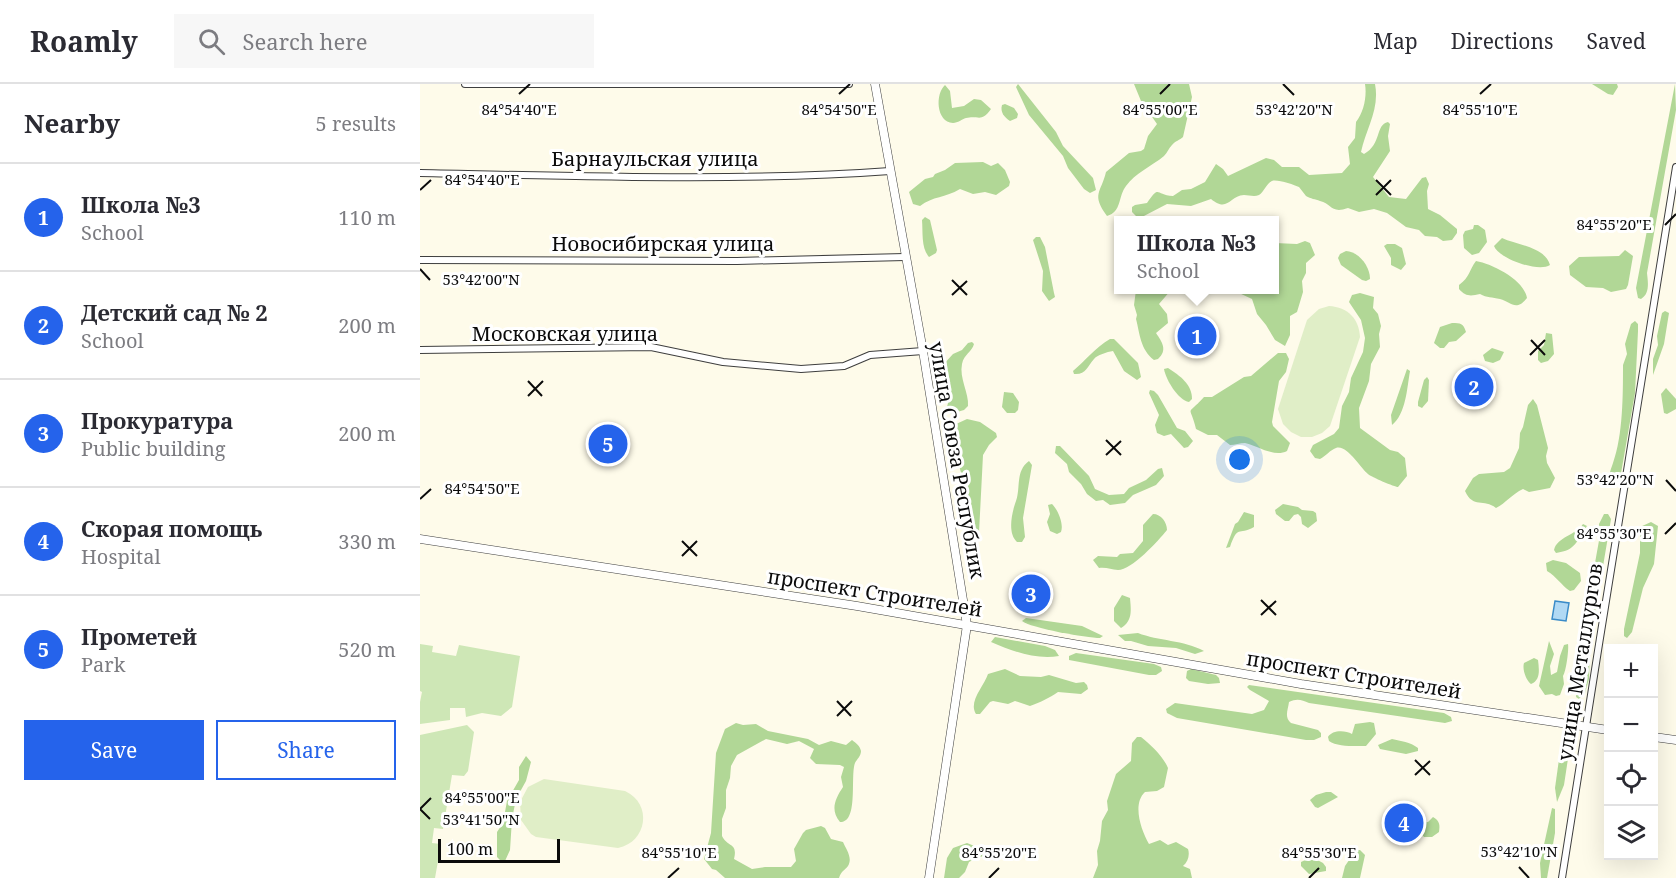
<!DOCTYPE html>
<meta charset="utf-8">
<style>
:root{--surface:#fff;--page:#f7f7f7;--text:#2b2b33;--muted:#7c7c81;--line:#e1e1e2;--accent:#2563eb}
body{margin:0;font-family:"Noto Serif",serif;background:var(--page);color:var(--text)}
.controls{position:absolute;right:18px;bottom:18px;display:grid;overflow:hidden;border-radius:0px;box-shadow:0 6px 24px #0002}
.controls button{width:54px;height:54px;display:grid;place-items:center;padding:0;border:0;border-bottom:2px solid var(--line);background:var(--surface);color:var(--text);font:30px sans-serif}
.scale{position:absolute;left:18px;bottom:15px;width:122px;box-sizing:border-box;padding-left:6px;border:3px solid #0b0b0b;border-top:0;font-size:16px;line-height:21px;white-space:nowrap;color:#0b0b0b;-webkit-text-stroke:4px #fff;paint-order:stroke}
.you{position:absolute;left:820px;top:376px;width:21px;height:21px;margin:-15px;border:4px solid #fff;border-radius:50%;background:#1a73e8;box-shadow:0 0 0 9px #1a73e833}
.badge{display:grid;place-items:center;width:39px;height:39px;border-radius:50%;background:var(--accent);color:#fff;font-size:20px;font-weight:700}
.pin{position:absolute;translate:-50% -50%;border:3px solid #fff;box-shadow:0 2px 6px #0006}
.popup{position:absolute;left:694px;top:132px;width:165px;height:78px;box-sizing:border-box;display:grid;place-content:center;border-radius:0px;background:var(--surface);filter:drop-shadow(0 2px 4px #0005);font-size:20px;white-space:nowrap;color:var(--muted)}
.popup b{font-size:22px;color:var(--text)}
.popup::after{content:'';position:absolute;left:50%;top:100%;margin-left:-12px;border:12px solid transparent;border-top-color:var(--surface)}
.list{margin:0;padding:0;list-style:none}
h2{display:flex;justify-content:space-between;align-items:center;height:78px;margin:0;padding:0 24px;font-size:26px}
h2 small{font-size:20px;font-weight:400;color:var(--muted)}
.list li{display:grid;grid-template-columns:39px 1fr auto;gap:18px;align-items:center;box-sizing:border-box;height:108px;padding:0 24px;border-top:2px solid var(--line)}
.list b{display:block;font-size:22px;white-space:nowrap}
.list p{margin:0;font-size:20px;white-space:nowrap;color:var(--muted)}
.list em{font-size:20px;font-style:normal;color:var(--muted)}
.actions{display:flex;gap:12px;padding:18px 24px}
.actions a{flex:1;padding:14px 0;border:2px solid var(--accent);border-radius:0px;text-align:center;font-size:21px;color:var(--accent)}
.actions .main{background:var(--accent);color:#fff}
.icon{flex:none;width:33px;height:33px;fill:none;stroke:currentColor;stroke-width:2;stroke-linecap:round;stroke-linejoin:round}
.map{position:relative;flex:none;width:1256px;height:794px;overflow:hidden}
header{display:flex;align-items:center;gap:36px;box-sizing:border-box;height:84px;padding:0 30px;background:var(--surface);border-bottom:2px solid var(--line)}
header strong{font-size:28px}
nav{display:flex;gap:33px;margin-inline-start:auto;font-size:21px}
.search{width:420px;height:54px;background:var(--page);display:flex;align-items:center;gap:15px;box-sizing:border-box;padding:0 21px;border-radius:0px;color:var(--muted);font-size:22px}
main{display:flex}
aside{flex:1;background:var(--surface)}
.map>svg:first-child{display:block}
</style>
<header>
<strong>Roamly</strong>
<div class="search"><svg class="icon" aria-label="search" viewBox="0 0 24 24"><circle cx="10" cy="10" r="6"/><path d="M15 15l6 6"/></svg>Search here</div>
<nav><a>Map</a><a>Directions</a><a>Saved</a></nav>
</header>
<main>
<aside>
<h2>Nearby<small>5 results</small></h2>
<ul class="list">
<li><span class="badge">1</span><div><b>Школа №3</b><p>School</p></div><em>110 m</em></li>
<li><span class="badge">2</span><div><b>Детский сад № 2</b><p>School</p></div><em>200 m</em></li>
<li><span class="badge">3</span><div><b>Прокуратура</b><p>Public building</p></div><em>200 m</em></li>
<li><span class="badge">4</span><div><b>Скорая помощь</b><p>Hospital</p></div><em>330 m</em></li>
<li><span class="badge">5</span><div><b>Прометей</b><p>Park</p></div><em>520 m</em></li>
</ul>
<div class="actions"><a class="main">Save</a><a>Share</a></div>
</aside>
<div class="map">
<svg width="1256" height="794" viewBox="0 0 1256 794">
<rect width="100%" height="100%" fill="#fefbea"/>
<g fill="#cee7b6">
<path d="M0 560 13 562 12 568 36 572 39 561 100 572 92 623 81 632 62 629 46 633 45 624H30V636L0 640V618L2 608 0 607Z"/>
<path d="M47 641 54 648 48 687 44 692 32 691 23 745 14 744 12 759 21 760 15 794H0V651Z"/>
</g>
<g fill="#b1d796">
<path d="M598 0 636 48 643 62 673 94 676 106 670 109 664 105 648 84 643 72 609 31 596 3Z"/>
<path d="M714 0H769L772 13 763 53C760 56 755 57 752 61 749 64 747 69 744 72 732 82 715 89 706 102 698 112 702 128 687 132 671 110 681 109 686 88L709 69 721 67 724 65 728 52 737 40 721 17Z"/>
<path d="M945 0H955C960 25 946 45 941 68L944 70C962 60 955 41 968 38L970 40 968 52 970 67 953 93 969 113 986 115 1002 94 1006 93 1009 100 1007 107 1008 125 1020 131 1037 145V149L1032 156 1023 157 1017 153 1005 152 999 146 986 143 967 129 954 125 939 128 928 124C911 130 912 120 900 117 895 115 891 115 886 112L879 103C874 101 857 95 852 97 846 100 844 108 839 111 834 113 829 111 824 111 809 112 808 129 791 115L771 122 747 120 722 133H717L712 128V123L715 121 727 119C740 100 735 111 753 112L762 106 771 105 785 98 796 80 803 85 808 92 846 74 854 76 862 83H879L889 91 922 89 930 80 928 63 935 54 936 38C944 28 947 12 945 0Z"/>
<path d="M1172 0H1197L1198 3 1193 11 1188 10Z"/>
<path d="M1255 0 1256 26 1227 189C1228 198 1230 210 1221 215L1218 214 1216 204Z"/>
<path d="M525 1 530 7 532 24 544 22 554 15 561 16 571 25C561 39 559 31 546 34 542 35 538 39 533 39 516 38 515 10 525 1Z"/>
<path d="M585 20 594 24 598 30 597 34 590 37C584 33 580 28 582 21Z"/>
<path d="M563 78 571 82 578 79 585 86 590 98 589 102 576 111 565 108 553 110 540 105C525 114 513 112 500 122L493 120 489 108 505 95 513 93 515 90 525 86 535 79Z"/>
<path d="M505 133 510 136 517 166 516 169 509 173C501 164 503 148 502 136Z"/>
<path d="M1054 141H1058L1065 146 1067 158 1059 169 1052 171 1044 164 1043 151 1045 147 1053 145Z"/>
<path d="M616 153H620L625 163 634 209 635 213 629 217 622 207 623 187 613 156Z"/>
<path d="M1082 154C1097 161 1125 163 1130 181 1118 189 1078 174 1074 162Z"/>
<path d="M885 157 890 159 895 171 886 179V189L882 197 883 208 877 228 870 232V251L865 262 855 256 846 241 837 230 832 215 819 209 817 206H855V159L877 160Z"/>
<path d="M967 160H975L982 164 986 180 981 186 971 181V174L964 162Z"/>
<path d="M1205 166 1213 172 1208 201 1206 205 1191 208 1183 204 1166 203 1150 191 1149 182 1159 173 1199 172Z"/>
<path d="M926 167C939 168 950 182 950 195L946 197 942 196 921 181 918 174 920 170Z"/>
<path d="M1056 177C1073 180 1104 196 1107 214 1096 228 1091 218 1080 215 1072 213 1067 214 1060 210 1051 212 1046 213 1039 205V201C1050 193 1049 186 1056 177Z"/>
<path d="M716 206H751L739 220 747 230 748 239 736 249C742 258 748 266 738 275L734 276C720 265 720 250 716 235L717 231 714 221Z"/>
<path d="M940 209 954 213 953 224 958 230 961 242 959 250 960 263 951 280 949 297 939 324 940 344 970 366 978 368 985 374 987 392 978 403C975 403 951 393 948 390 941 385 927 360 916 364 910 366 906 372 900 375L895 374 890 367 893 361 914 350 919 344 922 322 929 308 931 294 943 268 945 254 941 236 929 218 932 211Z"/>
<path d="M1245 227 1249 229 1244 260 1233 291V275L1238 261 1237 252 1242 229Z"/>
<path d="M1215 237 1218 240V247L1215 309 1200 395 1194 401C1187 393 1190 388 1193 379 1203 351 1203 311 1203 281L1207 270 1205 260 1211 240Z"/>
<path d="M1032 239C1041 239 1043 239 1046 248L1036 257 1029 258 1024 264H1020L1014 259 1020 243Z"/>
<path d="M1126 249 1132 250 1134 270 1128 277 1121 279 1118 276V267L1124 261Z"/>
<path d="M690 255H694L718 279 721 293 717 296 704 287 693 267C687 268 677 271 674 275 667 283 666 291 654 290L653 287C665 277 676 263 690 255Z"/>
<path d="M552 258 554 260C552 268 544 270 542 280 539 294 549 309 548 322L544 326 530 330 527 323 529 315 523 281 533 270 542 266 548 259Z"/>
<path d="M1072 264 1084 268 1080 276 1073 279 1065 277 1063 271Z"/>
<path d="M858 269H866L869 275 866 288 859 297 852 338 853 342 870 359 867 367C854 374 836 361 825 359 820 359 815 361 810 361L797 351H788L776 345C770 319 765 334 784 313H792L824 293 831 292Z"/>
<path d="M748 284C760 292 772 300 772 315L769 318C758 316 746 296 744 285Z"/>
<path d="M987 285 990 287C987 304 986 330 972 341L971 331Z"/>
<path d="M1007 293 1009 296 1008 317 1002 324 998 322V318L1004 296Z"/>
<path d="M1246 304 1256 315V325L1247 330 1244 329 1241 310Z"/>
<path d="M730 306 734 307 738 311 757 344 765 347 773 357 768 363 764 364 751 350 744 352 737 349 735 341 739 331 729 309Z"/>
<path d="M584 308 593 309 599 318 598 326 595 329H587L582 323Z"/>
<path d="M1113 315 1117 321 1128 364 1126 372 1127 379 1135 394 1130 404 1109 408 1103 405C1092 410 1086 419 1076 424 1064 414 1053 425 1045 407L1053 394 1059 390 1084 388 1090 384 1099 364 1100 349 1103 343 1108 321Z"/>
<path d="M547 335 560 338 576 349 577 353 569 361 563 371 559 449 557 456 553 458 544 424 543 396 531 352 534 341Z"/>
<path d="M636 362H640L669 392 675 405 689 411 704 410 709 404 726 396 738 385 742 384 744 392 736 401 713 411 705 419 690 421 683 416 676 417 667 410 661 400 649 388 647 380 635 369Z"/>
<path d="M609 377 612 381 603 434 605 453 602 458H597C587 449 592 428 596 417 601 404 595 387 609 377Z"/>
<path d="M632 420C638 426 644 440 641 448L637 450 630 447 627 438 630 430 628 421Z"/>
<path d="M863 420 878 423 882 426 893 427 896 429 897 437 888 444 882 440 881 433 878 430 874 431 869 437H865L856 430 855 426Z"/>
<path d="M824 428 834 431V443C818 452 818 440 810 463L806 464 815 440 818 438Z"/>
<path d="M733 430C741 430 747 438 747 446 738 457 712 486 698 486 691 486 687 483 679 484L673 476 678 472 697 473 700 470 713 469 723 457V441Z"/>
<path d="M1184 430H1188L1191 435 1170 559 1169 595 1165 609 1159 615 1156 613 1161 557 1180 451 1179 440Z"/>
<path d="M1231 438 1238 442 1234 480 1223 504 1212 548 1207 554 1204 552V545L1220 469V443Z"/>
<path d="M1163 440 1167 442C1156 457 1157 466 1136 469L1134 466C1137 453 1156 451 1163 440Z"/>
<path d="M1133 476 1146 479 1160 489 1161 497 1154 506 1150 507C1141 501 1137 493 1127 487L1126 479Z"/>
<path d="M702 511 710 514C711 526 713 537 701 544L694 537V524Z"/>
<path d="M606 534 662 542 683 552 680 554C667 554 610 544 602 537Z"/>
<path d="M718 549C738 557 764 556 784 567L775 570 756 564 728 562 711 557H705L698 551Z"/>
<path d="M575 553 625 562 635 566 639 572C616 576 592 567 571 558Z"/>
<path d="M1129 557 1134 570 1130 582 1131 591 1137 588 1140 572 1144 561 1148 560C1149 566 1146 588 1143 592L1144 600 1140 611 1136 612 1132 610 1125 611 1119 602Z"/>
<path d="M656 569 734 580 741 583 742 587 736 591H729L649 576V572Z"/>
<path d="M1114 574 1118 576C1119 585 1121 596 1111 600 1106 596 1102 585 1104 579Z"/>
<path d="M585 585 600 592 621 593 629 591 656 599 664 598 667 601 668 605 661 610 638 608C629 614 621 618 610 622L595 617 588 620 573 617 570 618 560 630H556C548 618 564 602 568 590Z"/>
<path d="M771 585 796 591 799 594 800 599 788 600 769 597 766 594 767 587Z"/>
<path d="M829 601 1024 629 1031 633 1032 637 1025 639 889 619C882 616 877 614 869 618 868 626 864 633 871 639L898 646 901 649V653L894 656H886L757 634 747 629 746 625 755 619 832 630 844 626 849 617 830 606 827 603Z"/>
<path d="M950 638 954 639 956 650 946 662C935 662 917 663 909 657L908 653C912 646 925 646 932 650L935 640Z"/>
<path d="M316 639 323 641 336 640 348 647 388 655 399 661 411 657 426 661 432 656C436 659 440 662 441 667 441 672 437 675 435 679 430 692 439 739 420 738 410 726 415 715 423 703L421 693 424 683 420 681 396 680 390 674 394 665 379 657 367 660 346 655 317 671 311 682 310 694 306 706V724L302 735V752C308 764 318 758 314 775L332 785 345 783H371L376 777 374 765 383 749 386 746 401 742 405 744 411 755 423 758C426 765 433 774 428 782 424 787 421 787 419 794H305L296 786 292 785 284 775 291 749 296 669 305 645Z"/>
<path d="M717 653H721C731 661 743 672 748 684L744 703 737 707 725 708C712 720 721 746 729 760L740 756 748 761 756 758 768 765C770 771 768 778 763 782L770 785 772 794H673L678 781 677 767 680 757 682 737 688 726 687 717 696 690 711 677 712 659Z"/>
<path d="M972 655C981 657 990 658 998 664V667L986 670 960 665 958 661Z"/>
<path d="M1146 664 1149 668 1144 701 1137 718 1135 704 1140 668Z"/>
<path d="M106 672 111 678 106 697 96 715 92 735 90 766 85 777 82 778 77 773V748L83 739 87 717 99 696V683Z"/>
<path d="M906 708H911L918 713 898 724 895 723 890 716 896 711Z"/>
<path d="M1132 724 1135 725V749L1127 794H1121L1120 779Z"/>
<path d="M1013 733C1020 737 1020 741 1019 748L1012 753H1004L999 747 1000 739 1008 738Z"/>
<path d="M547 759 557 763 586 764 589 768 588 772 580 771 575 773C566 770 558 773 549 778L545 788 539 794H524L527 774 533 764Z"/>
<path d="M936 766H940L945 771 940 794H922L925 782Z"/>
<path d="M892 773 903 779 906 783V787L889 790 881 782V778Z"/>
</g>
<g fill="#e0eec7">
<path d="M909 222C928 223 939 235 940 253L910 342 902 349 892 353H881L871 348 863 340 858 325 887 236 899 225Z"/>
<path d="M124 695 205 707C233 720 227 758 198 764L116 753 111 750 101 736 100 718 108 703Z"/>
</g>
<g fill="#b1d9f4" stroke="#3a8bc8" stroke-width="1.5">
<rect x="219" y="158" width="19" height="7"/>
<path d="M1135 517 1149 519 1146 537 1132 535Z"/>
</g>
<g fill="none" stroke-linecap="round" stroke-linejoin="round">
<g stroke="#3e3e3e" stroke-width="8">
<g id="minor">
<path d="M45 0H429"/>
<path d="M0 89C156 92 314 98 470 87"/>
<path d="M0 176 317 177 485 173"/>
<path d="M0 266 231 263 303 278 381 285 424 282 450 271 503 267"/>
<path d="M1142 794C1180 557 1216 319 1256 83"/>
</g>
</g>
<g stroke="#3e3e3e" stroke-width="9">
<g id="tertiary">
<path d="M455 0 503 267 547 541 509 794"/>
<path d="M0 455 437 522 881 600 1188 646"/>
<path d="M1234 653 1256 656"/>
</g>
</g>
<use href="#minor" stroke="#fff" stroke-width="6"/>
<use href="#tertiary" stroke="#fff" stroke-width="8"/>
</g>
<path fill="none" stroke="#0b0b0b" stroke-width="2" d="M863 0 874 11M99 10 110 0M419 10 430 0M740 10 750 0M1060 10 1071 0M956 96 971 111M0 106 11 96M956 111 971 96M1245 141 1256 130M0 185 10 196M532 196 547 211M532 211 547 197M1111 256 1125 271M1110 271 1125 256M108 297 122 312M108 312 123 297M686 356 701 371M686 371 701 357M1246 396 1256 407M0 415 11 405M1245 450 1256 439M262 457 277 472M262 472 277 457M841 516 856 531M841 531 856 517M417 617 431 632M417 632 432 617M995 676 1010 691M995 691 1010 677M0 725 11 714M0 725 10 735M1099 783 1109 794M248 794 259 784M569 794 579 784M889 794 899 784"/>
<g text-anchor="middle" stroke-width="6" stroke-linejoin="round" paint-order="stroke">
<g font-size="20" fill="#0b0b0b" stroke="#fff">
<text x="235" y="82">Барнаульская улица</text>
<text x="243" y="167">Новосибирская улица</text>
<text x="145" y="257">Московская улица</text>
<text transform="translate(537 376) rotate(80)" y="7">улица Союза Республик</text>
<text transform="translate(455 509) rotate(9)" y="7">проспект Строителей</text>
<text transform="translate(1160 578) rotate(-81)" y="7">улица Металлургов</text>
<text transform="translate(934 591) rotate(9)" y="7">проспект Строителей</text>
</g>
</g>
<g font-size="15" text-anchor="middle" fill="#0b0b0b" stroke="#fff" stroke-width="6" stroke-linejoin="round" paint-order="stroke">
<text x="99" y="31">84°54'40"E</text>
<text x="419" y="31">84°54'50"E</text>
<text x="740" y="31">84°55'00"E</text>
<text x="1060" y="31">84°55'10"E</text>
<text x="874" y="31">53°42'20"N</text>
<text x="62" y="101">84°54'40"E</text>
<text x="1194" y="146">84°55'20"E</text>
<text x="61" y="201">53°42'00"N</text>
<text x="1195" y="401">53°42'20"N</text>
<text x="62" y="410">84°54'50"E</text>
<text x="1194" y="455">84°55'30"E</text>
<text x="62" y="719">84°55'00"E</text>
<text x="61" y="741">53°41'50"N</text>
<text x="1099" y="773">53°42'10"N</text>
<text x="259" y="774">84°55'10"E</text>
<text x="579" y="774">84°55'20"E</text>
<text x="899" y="774">84°55'30"E</text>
</g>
</svg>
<div class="controls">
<button>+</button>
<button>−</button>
<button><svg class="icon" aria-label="locate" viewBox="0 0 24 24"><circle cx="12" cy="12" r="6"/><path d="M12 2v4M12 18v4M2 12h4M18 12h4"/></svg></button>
<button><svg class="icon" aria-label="layers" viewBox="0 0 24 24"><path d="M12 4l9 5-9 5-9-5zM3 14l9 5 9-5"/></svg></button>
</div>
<div class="scale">100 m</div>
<div class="you"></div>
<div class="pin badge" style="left:777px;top:252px">1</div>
<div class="popup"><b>Школа №3</b>School</div>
<div class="pin badge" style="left:1054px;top:303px">2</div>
<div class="pin badge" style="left:611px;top:510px">3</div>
<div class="pin badge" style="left:984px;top:739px">4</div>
<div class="pin badge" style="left:188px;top:360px">5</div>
</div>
</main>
